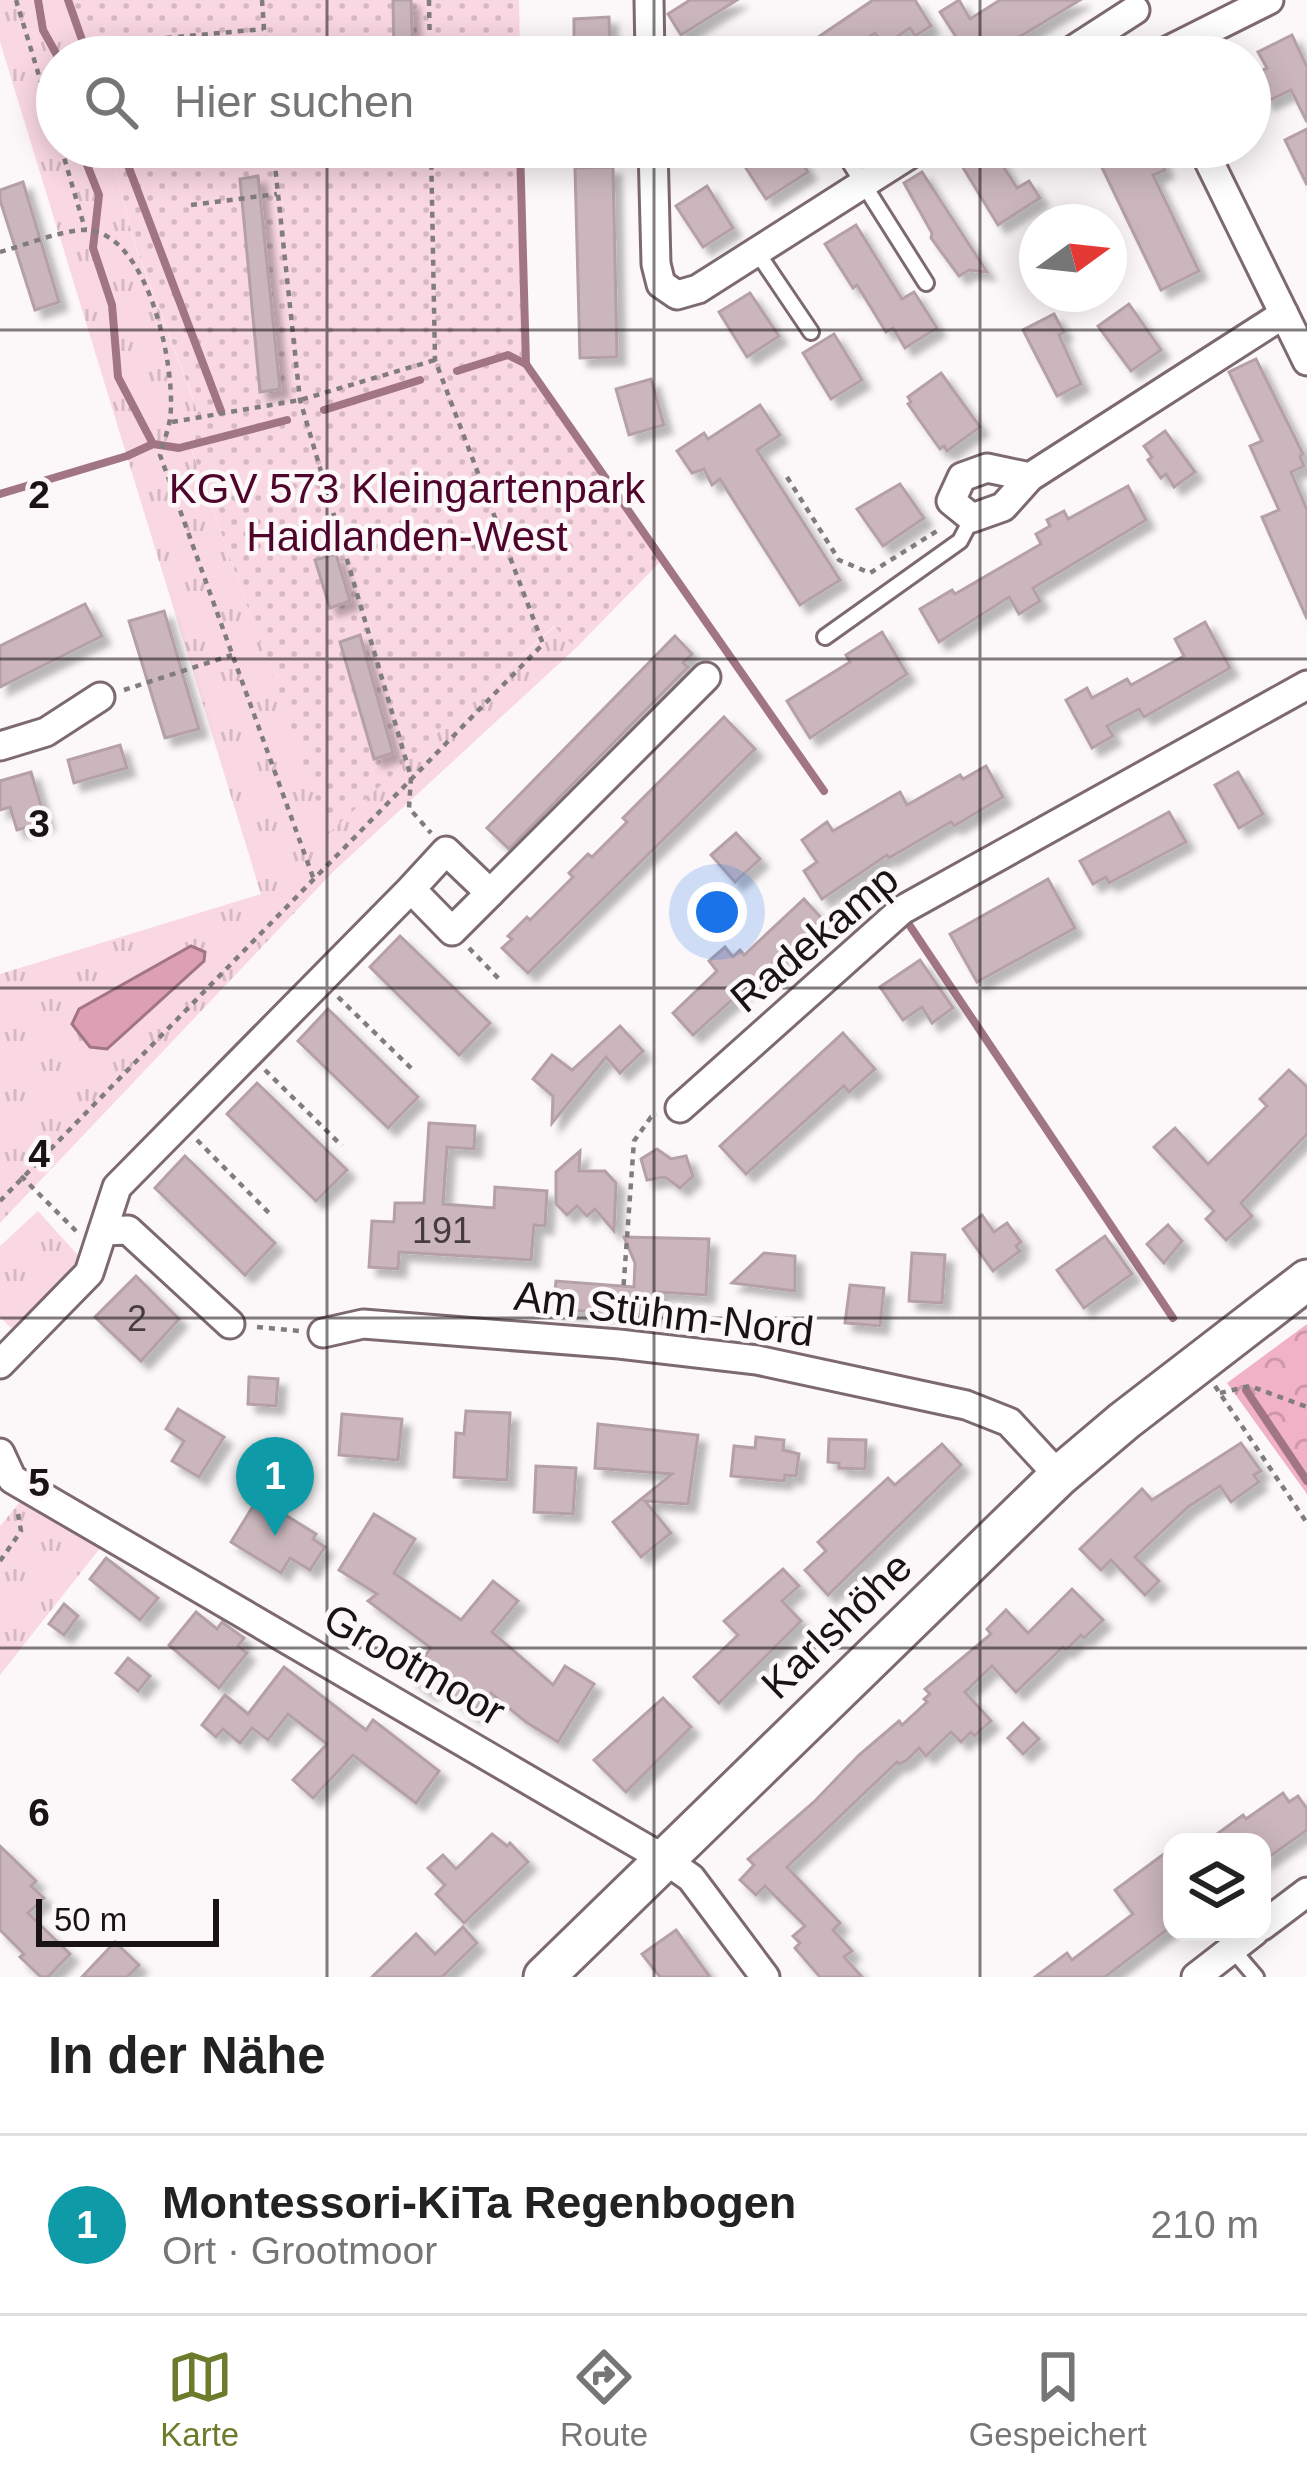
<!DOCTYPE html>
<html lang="de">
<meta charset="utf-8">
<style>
:root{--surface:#fff;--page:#f2f2f2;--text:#222;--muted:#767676;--line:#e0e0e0;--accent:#6b7d2c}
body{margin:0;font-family:Arial,sans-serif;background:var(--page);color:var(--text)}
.controls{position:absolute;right:36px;bottom:36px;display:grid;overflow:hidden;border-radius:24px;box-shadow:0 6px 30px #0003}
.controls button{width:108px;height:108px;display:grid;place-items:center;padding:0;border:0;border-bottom:3px solid var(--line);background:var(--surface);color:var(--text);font:60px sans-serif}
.compass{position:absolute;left:1019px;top:204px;width:108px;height:108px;border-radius:50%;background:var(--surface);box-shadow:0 6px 30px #0003;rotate:75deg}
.scale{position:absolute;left:36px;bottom:30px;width:183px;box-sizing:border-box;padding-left:12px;border:6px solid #1a1315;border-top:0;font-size:33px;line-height:42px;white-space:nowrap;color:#1a1315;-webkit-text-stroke:9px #fcf8f9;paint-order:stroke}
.you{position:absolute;left:717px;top:912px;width:42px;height:42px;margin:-30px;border:9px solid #fff;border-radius:50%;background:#1a73e8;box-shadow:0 0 0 18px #1a73e833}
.badge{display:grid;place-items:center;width:78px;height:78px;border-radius:50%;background:var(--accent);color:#fff;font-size:39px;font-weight:700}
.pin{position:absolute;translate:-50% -99px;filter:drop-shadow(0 3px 6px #0008)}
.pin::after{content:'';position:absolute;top:63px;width:42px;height:36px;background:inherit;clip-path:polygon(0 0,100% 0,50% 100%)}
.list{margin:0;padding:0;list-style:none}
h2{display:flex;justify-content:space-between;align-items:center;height:156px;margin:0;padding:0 48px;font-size:51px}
h2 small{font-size:39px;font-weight:400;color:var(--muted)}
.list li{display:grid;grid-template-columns:78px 1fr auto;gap:36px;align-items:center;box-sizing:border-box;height:180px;padding:0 48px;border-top:3px solid var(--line)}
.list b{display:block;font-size:45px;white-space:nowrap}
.list p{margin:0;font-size:39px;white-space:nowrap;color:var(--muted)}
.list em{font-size:39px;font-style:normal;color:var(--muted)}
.icon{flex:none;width:66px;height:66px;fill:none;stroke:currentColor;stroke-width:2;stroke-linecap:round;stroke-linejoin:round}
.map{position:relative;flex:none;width:1307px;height:1977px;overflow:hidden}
.search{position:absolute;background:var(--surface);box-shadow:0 6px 30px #0003;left:36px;right:36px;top:36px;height:132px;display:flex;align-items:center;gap:30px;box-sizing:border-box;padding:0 42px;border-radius:66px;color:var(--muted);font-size:45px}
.sheet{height:336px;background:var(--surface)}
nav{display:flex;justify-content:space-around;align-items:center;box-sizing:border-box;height:168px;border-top:3px solid var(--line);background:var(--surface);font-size:33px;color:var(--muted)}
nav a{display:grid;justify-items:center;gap:6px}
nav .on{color:var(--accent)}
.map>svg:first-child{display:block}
</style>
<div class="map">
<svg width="1307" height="1977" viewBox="0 0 1307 1977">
<defs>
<pattern id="grass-tufts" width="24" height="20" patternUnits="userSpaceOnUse" patternTransform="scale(3)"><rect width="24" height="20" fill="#fad8e3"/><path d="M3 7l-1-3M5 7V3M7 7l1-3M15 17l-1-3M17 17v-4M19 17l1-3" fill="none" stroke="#d6b8c2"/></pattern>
<pattern id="forest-crowns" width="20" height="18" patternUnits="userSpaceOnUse" patternTransform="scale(3)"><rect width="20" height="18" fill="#f1b1c7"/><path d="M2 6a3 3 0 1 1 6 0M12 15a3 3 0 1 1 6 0" fill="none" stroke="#ce97aa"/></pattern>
<pattern id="garden-dots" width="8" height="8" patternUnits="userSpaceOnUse" patternTransform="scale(3)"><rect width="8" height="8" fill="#fad8e3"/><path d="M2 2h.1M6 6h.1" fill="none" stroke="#d6b8c2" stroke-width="1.8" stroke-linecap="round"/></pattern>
<filter id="shadow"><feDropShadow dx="8" dy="8" stdDeviation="3" flood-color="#0004"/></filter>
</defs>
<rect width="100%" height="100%" fill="#fcf8f9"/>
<g fill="url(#grass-tufts)">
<path d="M0 0H69L84 57H57V147H109L135 245 198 413 188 440 328 832 555 626 576 648 334 871 0 1223V974L261 894 0 42Z"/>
<path d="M38 1211 84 1262 11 1328 0 1317V1246Z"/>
<path d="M20 1502 101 1547 0 1675V1526Z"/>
</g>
<path fill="url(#forest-crowns)" d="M1307 1324V1494L1227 1383Z"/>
<g fill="url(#garden-dots)">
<path d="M69 0H519L520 57H84Z"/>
<path d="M109 147H523L529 364 663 559 576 648 554 626 328 834 188 439 198 412 135 244Z"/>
</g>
<path fill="#dd9fb4" stroke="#a27584" stroke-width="3" d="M191 946 205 952 204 961 107 1049 90 1047 72 1024 79 1009Z"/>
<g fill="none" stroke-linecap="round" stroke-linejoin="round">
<g stroke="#a27584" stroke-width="8">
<path d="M38 0 43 30 58 57"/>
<path d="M68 0 88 57"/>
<path d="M80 147 99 195 93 248 112 305 118 377 153 444"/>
<path d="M121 147 221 411"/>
<path d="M520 147 526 364"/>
<path d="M457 371 508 355 526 364 824 791"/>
<path d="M324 410 420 380"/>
<path d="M0 494 127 456 153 444 179 448 287 420"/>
<path d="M910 926 1173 1318"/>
<path d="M1246 1390 1307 1481"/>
</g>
</g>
<g fill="#cbb6bd" stroke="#b4a0a6" stroke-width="3" filter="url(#shadow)">
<path d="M393 0H411L413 57H394Z"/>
<path d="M690 0H737L681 35 668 14Z"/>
<path d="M873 0H915L931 26 915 36 910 28 883 46 875 33 844 53 841 48 821 57 811 42Z"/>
<path d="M959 0 970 19 1000 0H1080L1026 33 1005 44 1002 40 974 57H969L940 12Z"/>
<path d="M609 17 610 53H574V19Z"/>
<path d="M1292 35 1307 67V122L1291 90 1266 102 1253 75 1267 68 1258 52Z"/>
<path d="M1307 129V185L1285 140Z"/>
<path d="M780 147H792L808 172 766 199 744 165Z"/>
<path d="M991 147 1017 188 1029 181 1040 198 998 225 962 166Z"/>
<path d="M1108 147H1155L1165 170 1153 175 1199 271 1161 290 1095 153Z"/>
<path d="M613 167 617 357 580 358 575 168Z"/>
<path d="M922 172 987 272 969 270 959 276 931 238 932 233 904 183Z"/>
<path d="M258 176 280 389 260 392 240 179Z"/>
<path d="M23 182 59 302 35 310 0 200V190Z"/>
<path d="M707 186 733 228 703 247 676 206Z"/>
<path d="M856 225 902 299 914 292 937 328 905 348 893 328 886 332 857 285 853 288 825 244Z"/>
<path d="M750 293 779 336 747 357 719 312Z"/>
<path d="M1129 304 1161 350 1131 371 1098 326Z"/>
<path d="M1054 314 1064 332 1059 335 1081 384 1057 396 1023 330Z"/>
<path d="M834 334 862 380 831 399 803 353Z"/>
<path d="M1256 359 1303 454 1300 456 1304 466 1291 472 1307 510V619L1262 517 1279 510 1250 446 1262 441 1229 372Z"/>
<path d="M941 373 980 427 947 451 944 446 940 449 908 404 911 402 908 397Z"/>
<path d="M651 379 664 425 629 435 616 389Z"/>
<path d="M760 405 780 435 757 450 840 580 800 605 720 479 712 485 704 469 692 473 677 451 704 433 708 439Z"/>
<path d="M1165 431 1195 472 1174 487 1166 474 1161 478 1148 460 1152 457 1144 446Z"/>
<path d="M900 484 924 518 883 546 857 509Z"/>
<path d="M1128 486 1146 520 1033 588 1040 601 1019 614 1009 597 939 642 920 609 952 590 955 594 1041 544 1036 534 1050 526 1047 520 1064 511 1068 519Z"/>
<path d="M336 554 350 601 330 608 315 560Z"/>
<path d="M85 604 102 636 0 687V646Z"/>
<path d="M164 611 199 729 165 738 129 621Z"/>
<path d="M1205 622 1230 668 1144 717 1139 709 1107 726 1113 736 1092 748 1066 700 1087 688 1092 698 1127 679 1131 685 1184 656 1175 639Z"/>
<path d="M882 632 907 674 810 738 787 701 850 662 846 655Z"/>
<path d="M360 635 393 753 374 759 340 642Z"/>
<path d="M675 636 692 654 683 663 688 667 509 849 487 828Z"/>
<path d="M724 717 755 749 528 973 502 948 512 939 508 936 527 917 530 920 573 877 569 873 588 854 592 857 627 822 623 818Z"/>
<path d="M120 745 127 768 74 783 68 760Z"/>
<path d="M986 766 1003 797 954 826 951 822 889 858 887 855 822 899 804 871 817 862 802 840 827 822 833 831 900 792 907 805 960 775 963 779Z"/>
<path d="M31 772 46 822 17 830 10 807 0 810V781Z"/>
<path d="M1238 772 1263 814 1239 828 1215 785Z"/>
<path d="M1169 812 1186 842 1109 883 1106 877 1093 884 1080 861Z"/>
<path d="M736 833 760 859 735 882 711 855Z"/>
<path d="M1048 879 1075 928 977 982 950 934Z"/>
<path d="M804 899 822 919 693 1035 673 1013 717 971 709 961 725 947 733 957 740 950 744 955Z"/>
<path d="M400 936 490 1023 459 1055 370 967Z"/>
<path d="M920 960 953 1008 932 1023 922 1007 903 1020 880 987Z"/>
<path d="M328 1009 418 1097 388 1128 298 1041Z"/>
<path d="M620 1026 643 1051 620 1073 606 1057 552 1123 553 1096 533 1079 552 1055 572 1070Z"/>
<path d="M843 1033 875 1069 849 1092 844 1086 746 1174 720 1146Z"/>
<path d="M1289 1070 1307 1087V1134L1241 1203 1252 1216 1226 1240 1206 1219 1214 1211 1154 1147 1175 1128 1208 1164 1267 1106 1260 1099Z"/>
<path d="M257 1083 347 1170 316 1201 227 1114Z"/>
<path d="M429 1123 475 1126 474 1149 447 1147 443 1204 494 1208 495 1187 547 1191 545 1226 534 1225 531 1260 399 1252 398 1269 369 1267 372 1221 394 1222 395 1203H424Z"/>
<path d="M657 1149 671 1159 686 1156 693 1176 680 1188 665 1177 647 1180 641 1159Z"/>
<path d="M580 1151 579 1171H605L616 1183 614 1231 595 1209 587 1216 577 1206 567 1215 556 1204V1172Z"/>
<path d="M185 1156 275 1243 245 1275 155 1188Z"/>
<path d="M982 1215 994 1232 1007 1223 1021 1242 1016 1246 1020 1251 993 1271 963 1229Z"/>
<path d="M1168 1225 1182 1241 1164 1263 1147 1244Z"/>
<path d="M1105 1236 1132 1274 1084 1308 1057 1270Z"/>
<path d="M624 1237 709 1239 706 1295 659 1292 657 1316 553 1309 556 1281 634 1287 635 1263Z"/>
<path d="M764 1253 795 1256V1291L732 1283Z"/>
<path d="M912 1253 945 1255 942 1303 909 1301Z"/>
<path d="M136 1276 179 1319 141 1361 95 1317Z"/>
<path d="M850 1285 884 1288 880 1326 845 1323Z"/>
<path d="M249 1377 278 1379 276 1406 248 1404Z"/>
<path d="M178 1409 224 1437 199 1477 172 1461 184 1441 166 1429Z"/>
<path d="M466 1411 510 1413 507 1480 454 1477 456 1433 464 1434Z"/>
<path d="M342 1414 402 1419 398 1460 339 1455Z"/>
<path d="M598 1424 698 1435 688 1504 645 1501 671 1533 641 1557 613 1522 672 1474 595 1468Z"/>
<path d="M756 1437 784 1440 783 1450 799 1454 796 1476 785 1475 784 1481 731 1476 734 1446 755 1448Z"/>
<path d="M829 1439 866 1440 865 1469 839 1468V1463L828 1462Z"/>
<path d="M1241 1443 1261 1471 1254 1475 1259 1482 1231 1502 1220 1486 1188 1507 1135 1557 1159 1581 1145 1595 1111 1560 1101 1570 1080 1549 1142 1489 1152 1500Z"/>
<path d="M942 1444 961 1465 828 1595 805 1570 826 1551 818 1542 888 1478 895 1485Z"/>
<path d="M536 1466 576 1468 573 1514 534 1512Z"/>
<path d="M258 1498 316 1534 313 1539 325 1547 310 1570 290 1558 281 1573 231 1542Z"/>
<path d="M374 1514 415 1539 394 1573 461 1620 493 1581 518 1601 492 1632 553 1685 565 1666 594 1684 558 1742 526 1722 491 1693 473 1715 436 1684 429 1692 409 1676 431 1648 368 1601 377 1594 339 1570Z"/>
<path d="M106 1558 158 1598 140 1620 90 1579Z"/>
<path d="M783 1569 799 1586 782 1601 801 1621 719 1703 694 1677 738 1635 724 1621Z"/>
<path d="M1072 1589 1103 1620 1084 1638 1081 1635 1066 1650 1063 1647 1016 1692 992 1666 965 1692 991 1721 974 1736 971 1732 961 1742 951 1732 926 1756 919 1748 907 1760 899 1764 897 1762 787 1867 840 1923 833 1930 852 1951 844 1957 862 1977H820L795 1948 800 1943 793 1936 805 1926 765 1886 756 1895 740 1880 754 1865 748 1859 814 1802 859 1755 899 1721 902 1725 927 1702 924 1699 930 1694 925 1689 991 1634 987 1629 1006 1610 1028 1633Z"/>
<path d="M64 1604 78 1616 64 1635 49 1624Z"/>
<path d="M196 1612 217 1629 222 1622 244 1638 238 1646 247 1653 219 1688 169 1645Z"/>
<path d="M128 1658 150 1676 138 1691 116 1673Z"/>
<path d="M284 1667 366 1730 373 1720 439 1771 416 1803 353 1755 313 1798 293 1780 327 1744 288 1714 268 1740 252 1728 240 1743 223 1729 216 1737 202 1725 225 1695 248 1714Z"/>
<path d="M663 1698 691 1727 626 1792 594 1760Z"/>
<path d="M1023 1723 1039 1739 1023 1754 1008 1738Z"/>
<path d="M1283 1793 1289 1802 1298 1796 1307 1809V1830L1262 1862V1842H1206L1243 1815 1246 1819Z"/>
<path d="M492 1834 507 1846 510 1843 528 1862 464 1923 436 1894 445 1885 428 1868 443 1855 456 1869Z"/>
<path d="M0 1846 36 1881 31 1886 44 1898 28 1913 70 1954 48 1977H41L20 1957 24 1954 0 1930Z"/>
<path d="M1172 1848V1926L1105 1977H1035L1067 1953 1072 1960 1133 1914 1115 1890Z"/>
<path d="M463 1927 477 1943 442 1977H372L416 1934 435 1954Z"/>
<path d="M676 1930 710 1977H660L642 1954Z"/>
<path d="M115 1942 139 1965 127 1977H82Z"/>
</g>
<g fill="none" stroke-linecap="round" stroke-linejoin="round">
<g stroke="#7d6a70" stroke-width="20">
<g id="lane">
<path d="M840 147 926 283"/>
<path d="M757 252 811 332"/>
<path d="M825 637 960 541 972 518"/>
<path d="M1232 1949 1256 1977"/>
</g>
</g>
<g stroke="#7d6a70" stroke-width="33">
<g id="street">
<path d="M649 0 650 57"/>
<path d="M1157 56 1269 0"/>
<path d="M1062 57 1135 10"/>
<path d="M653 147 656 264 661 284 677 295 698 289 921 147"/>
<path d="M1202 147 1307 361"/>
<path d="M1030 477 987 468 962 477 951 501 972 518 1003 507 1030 477 1284 314"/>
<path d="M0 746 46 732 100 697"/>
<path d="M490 893 706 677"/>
<path d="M680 1108 902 910 1307 685"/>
<path d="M103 1231 128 1230 230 1324"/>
<path d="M323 1333 363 1324 619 1344 757 1360 966 1405 1009 1422 1059 1476"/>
<path d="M0 1364 89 1273 117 1187 411 889 452 931 490 893 446 851 411 889"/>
<path d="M0 1453 12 1479 664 1859 691 1878 765 1977"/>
<path d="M1262 1926 1307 1892"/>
<path d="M1196 1977 1254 1932"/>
</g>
</g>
<g stroke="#7d6a70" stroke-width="45">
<path id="secondary" d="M544 1977 1059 1476 1124 1421 1307 1280"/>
</g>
<g stroke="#817c7d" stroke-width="4.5" stroke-dasharray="6 6" stroke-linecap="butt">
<path d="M16 0 57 135"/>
<path d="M262 0 266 57"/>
<path d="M429 0 430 57"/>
<path d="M166 38 263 29"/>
<path d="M61 147 85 229"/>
<path d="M273 147 300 400 411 777 409 808 431 833"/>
<path d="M191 205 277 194"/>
<path d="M0 252C26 245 56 232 82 230 148 227 177 370 170 419 168 431 163 443 160 455L314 880"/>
<path d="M172 422 300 400 435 360"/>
<path d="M787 477 839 560 870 573 937 531"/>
<path d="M124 690 232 655"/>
<path d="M469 948 500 980"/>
<path d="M338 997 414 1071"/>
<path d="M265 1070 342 1146"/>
<path d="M197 1140 272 1216"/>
<path d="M21 1176 76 1231"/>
<path d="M0 1201 543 644 435 360 431 147"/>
<path d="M621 1321 634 1141 651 1117 657 1115"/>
<path d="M257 1327 300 1331"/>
<path d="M1215 1386 1307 1523"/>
<path d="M1220 1393 1250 1386 1307 1407"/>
<path d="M0 1561 21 1531 18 1514"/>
</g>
<use href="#lane" stroke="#fff" stroke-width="14"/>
<use href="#street" stroke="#fff" stroke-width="27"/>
<use href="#secondary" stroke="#fff" stroke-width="39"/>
</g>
<path fill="none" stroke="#1a1315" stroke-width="3" stroke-opacity="0.55" d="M327 0V57M654 0V57M980 0V57M327 147V1977M654 147V1977M980 147V1977M0 330H1307M0 659H1307M0 988H1307M0 1318H1307M0 1648H1307"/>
<g text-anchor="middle" stroke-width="9" stroke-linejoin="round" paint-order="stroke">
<g font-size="36" fill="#463c3f">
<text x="442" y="1243">191</text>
<text x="137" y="1331">2</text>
</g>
<g font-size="42" fill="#4f052b" stroke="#fcf8f9">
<text x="407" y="503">KGV 573 Kleingartenpark<tspan x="407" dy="48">Haidlanden-West</tspan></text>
</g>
<g font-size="42" fill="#1a1315" stroke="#fcf8f9">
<text transform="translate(814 938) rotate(-40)" y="15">Radekamp</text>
<text transform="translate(664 1313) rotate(7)" y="15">Am Stühm-Nord</text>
<text transform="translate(836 1625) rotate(-44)" y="15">Karlshöhe</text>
<text transform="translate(415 1664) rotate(30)" y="15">Grootmoor</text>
</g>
</g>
<g font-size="39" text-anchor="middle" font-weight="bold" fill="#1a1315" stroke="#fcf8f9" stroke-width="9" stroke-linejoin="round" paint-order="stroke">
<text x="39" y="508">2</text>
<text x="39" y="837">3</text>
<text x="39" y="1167">4</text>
<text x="39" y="1496">5</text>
<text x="39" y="1826">6</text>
</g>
</svg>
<div class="controls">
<button><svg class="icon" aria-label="layers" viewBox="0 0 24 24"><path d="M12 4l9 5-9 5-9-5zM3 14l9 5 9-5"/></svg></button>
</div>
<svg class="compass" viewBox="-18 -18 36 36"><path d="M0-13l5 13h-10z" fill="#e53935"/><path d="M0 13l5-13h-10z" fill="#767676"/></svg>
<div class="scale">50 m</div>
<div class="you"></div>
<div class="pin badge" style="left:275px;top:1536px;background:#0f9aa8">1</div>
<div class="search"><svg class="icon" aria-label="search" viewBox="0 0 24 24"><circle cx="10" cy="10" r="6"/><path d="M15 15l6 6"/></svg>Hier suchen</div>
</div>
<section class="sheet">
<h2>In der Nähe<small></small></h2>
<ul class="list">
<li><span class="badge" style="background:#0f9aa8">1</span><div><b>Montessori-KiTa Regenbogen</b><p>Ort · Grootmoor</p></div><em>210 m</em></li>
</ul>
</section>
<nav>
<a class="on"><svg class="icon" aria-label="map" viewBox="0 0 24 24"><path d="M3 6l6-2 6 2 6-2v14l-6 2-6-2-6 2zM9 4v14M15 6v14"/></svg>Karte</a>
<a><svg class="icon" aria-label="directions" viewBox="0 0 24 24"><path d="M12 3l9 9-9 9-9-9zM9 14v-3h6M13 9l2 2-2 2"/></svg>Route</a>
<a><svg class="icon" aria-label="saved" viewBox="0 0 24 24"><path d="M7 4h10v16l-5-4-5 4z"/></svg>Gespeichert</a>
</nav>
